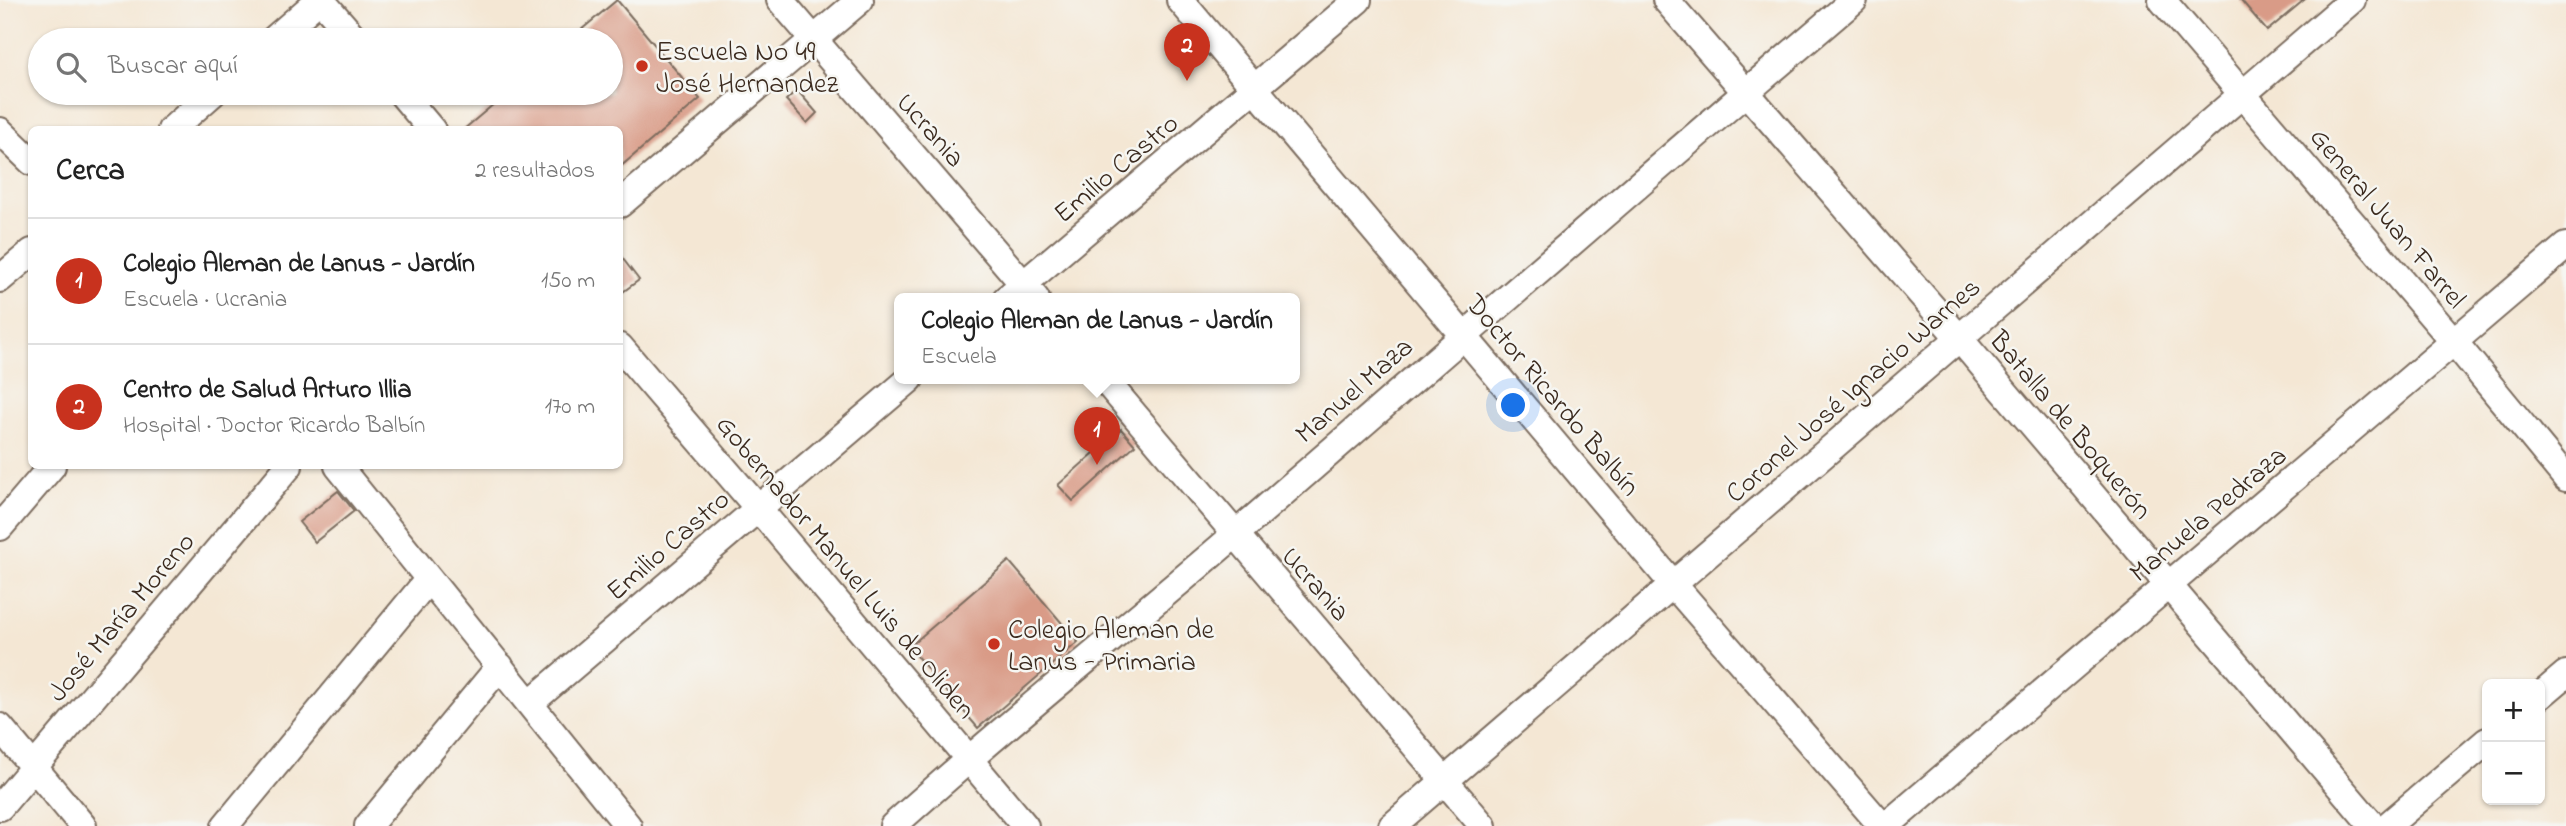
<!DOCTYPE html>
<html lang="es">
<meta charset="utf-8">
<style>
:root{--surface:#fff;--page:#f6f6f6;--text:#222;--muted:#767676;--line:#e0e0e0;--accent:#c8321e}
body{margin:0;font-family:"Indie Flower",sans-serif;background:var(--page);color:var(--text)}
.controls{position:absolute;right:21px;bottom:21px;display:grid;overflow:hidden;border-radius:10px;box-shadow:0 2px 5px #0004}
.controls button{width:63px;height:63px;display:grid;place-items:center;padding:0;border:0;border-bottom:2px solid var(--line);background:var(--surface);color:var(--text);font:35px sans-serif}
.you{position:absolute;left:1514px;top:406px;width:24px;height:24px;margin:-18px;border:5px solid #fff;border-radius:50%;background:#1a73e8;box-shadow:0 0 0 10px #1a73e833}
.badge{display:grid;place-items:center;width:46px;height:46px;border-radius:50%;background:var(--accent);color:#fff;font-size:23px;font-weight:700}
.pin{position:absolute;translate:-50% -58px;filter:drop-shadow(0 2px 4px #0008)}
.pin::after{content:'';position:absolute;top:37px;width:24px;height:21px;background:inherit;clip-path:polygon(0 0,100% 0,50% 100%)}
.popup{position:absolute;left:894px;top:293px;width:406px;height:91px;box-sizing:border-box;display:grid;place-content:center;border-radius:10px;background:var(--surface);filter:drop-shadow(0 2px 5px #0005);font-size:23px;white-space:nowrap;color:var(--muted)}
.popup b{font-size:26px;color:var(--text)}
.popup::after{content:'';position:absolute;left:50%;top:100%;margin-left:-14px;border:14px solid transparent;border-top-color:var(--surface)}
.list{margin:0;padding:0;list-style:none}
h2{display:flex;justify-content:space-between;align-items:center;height:91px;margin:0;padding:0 28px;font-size:30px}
h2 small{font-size:23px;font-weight:400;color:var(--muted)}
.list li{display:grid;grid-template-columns:46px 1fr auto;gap:21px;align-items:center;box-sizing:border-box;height:126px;padding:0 28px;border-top:2px solid var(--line)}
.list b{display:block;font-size:26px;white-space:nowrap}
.list p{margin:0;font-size:23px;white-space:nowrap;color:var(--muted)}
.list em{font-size:23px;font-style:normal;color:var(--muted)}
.icon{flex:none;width:38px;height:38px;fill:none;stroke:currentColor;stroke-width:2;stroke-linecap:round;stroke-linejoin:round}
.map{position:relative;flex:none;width:2566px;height:826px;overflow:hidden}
.search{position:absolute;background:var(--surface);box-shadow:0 2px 5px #0004;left:28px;top:28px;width:595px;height:77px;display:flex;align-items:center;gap:18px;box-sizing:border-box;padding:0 24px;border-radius:38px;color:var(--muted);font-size:26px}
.panel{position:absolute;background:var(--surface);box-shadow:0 2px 5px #0004;left:28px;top:126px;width:595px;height:343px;border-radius:10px}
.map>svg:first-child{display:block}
</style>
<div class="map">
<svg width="2566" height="826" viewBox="0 0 2566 826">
<rect width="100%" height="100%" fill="#f6f6f2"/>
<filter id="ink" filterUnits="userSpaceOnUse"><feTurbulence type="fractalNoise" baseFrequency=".0143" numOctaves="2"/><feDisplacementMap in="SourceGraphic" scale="14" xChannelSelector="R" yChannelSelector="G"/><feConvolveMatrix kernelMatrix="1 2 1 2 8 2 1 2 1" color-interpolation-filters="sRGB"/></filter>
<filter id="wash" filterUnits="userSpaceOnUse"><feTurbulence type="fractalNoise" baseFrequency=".00686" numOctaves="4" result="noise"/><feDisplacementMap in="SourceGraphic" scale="28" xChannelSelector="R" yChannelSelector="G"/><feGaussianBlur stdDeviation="1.57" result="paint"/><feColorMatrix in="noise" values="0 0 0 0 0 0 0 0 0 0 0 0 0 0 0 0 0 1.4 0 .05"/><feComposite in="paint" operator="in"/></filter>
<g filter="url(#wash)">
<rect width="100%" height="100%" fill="#f4e7d4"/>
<g id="blocks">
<g fill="#d99b87">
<path d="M617 0 700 99 620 167V130H463L507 93H611V40H569Z"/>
<path d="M2241 0H2304L2267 31Z"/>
<path d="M797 90 817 113 807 123 786 100Z"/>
<path d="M620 255 639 280 620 294Z"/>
<path d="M1121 429 1135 445 1073 501 1058 485Z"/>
<path d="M338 491 354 511 315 542 299 522Z"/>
<path d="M1009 561 1078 642 978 728 909 647Z"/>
</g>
</g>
</g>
<g filter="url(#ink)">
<use href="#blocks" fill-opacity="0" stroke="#7c6c5e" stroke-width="2"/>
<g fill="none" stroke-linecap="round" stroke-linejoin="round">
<g stroke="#7c6c5e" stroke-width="30">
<g id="minor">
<path d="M321 0 356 40"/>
<path d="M780 0 1036 299"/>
<path d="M1180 0 1673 584 1882 826"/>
<path d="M1666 0 1959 338 2373 826"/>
<path d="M2162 0 2455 343 2566 478"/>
<path d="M273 40 319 0"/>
<path d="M401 93 432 130"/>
<path d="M171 130 213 93"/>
<path d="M0 131 32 162"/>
<path d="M620 204 860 0"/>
<path d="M0 279 32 252"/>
<path d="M1006 299 1358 0"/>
<path d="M620 347 758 508 1025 826"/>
<path d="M1104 379 1483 826"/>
<path d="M338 466 628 826"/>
<path d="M0 527 52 466"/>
<path d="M2540 696 2566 674"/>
<path d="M530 703 910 379"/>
<path d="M0 727 83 826"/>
<path d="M0 807 289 466"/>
<path d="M225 826 428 580"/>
<path d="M368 826 500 666"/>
<path d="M893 826C1005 725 1123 631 1237 533 1442 355 1647 176 1854 0"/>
<path d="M1392 826 2352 0"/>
<path d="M1886 826 2566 246"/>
<path d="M2387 826 2487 741"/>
</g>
</g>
<use href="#minor" stroke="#fff" stroke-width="26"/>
</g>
</g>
<g fill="#c8321e" stroke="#f6f6f2" stroke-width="2.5">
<circle cx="642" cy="66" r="7"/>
<circle cx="994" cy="644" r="7"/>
</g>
<g text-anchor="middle" stroke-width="5" stroke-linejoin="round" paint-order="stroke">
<g font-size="28" fill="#3b2a1e" stroke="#f6f6f2" text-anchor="start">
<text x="656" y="60">Escuela No 49<tspan x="656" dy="32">José Hernandez</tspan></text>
<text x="1008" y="638">Colegio Aleman de<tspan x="1008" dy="32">Lanus - Primaria</tspan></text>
</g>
<g font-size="28" fill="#3b2a1e" stroke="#f6f6f2">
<text transform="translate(932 129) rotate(49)" y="10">Ucrania</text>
<text transform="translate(1115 167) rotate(-40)" y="10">Emilio Castro</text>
<text transform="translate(2389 217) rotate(50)" y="10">General Juan Farrel</text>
<text transform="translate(1353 389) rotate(-41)" y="10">Manuel Maza</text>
<text transform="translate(1852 389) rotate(-41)" y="10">Coronel José Ignacio Warnes</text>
<text transform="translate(1554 394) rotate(50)" y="10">Doctor Ricardo Balbín</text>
<text transform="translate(2072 424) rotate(50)" y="10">Batalla de Boquerón</text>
<text transform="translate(2207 513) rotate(-40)" y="10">Manuela Pedraza</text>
<text transform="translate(667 544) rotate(-41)" y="10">Emilio Castro</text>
<text transform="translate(847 566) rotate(50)" y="10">Gobernador Manuel Luis de Oliden</text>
<text transform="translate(1317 583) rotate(49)" y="10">Ucrania</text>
<text transform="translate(120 616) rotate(-50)" y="10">José María Moreno</text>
</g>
</g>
</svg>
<div class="controls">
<button>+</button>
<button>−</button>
</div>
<div class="you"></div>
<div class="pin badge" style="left:1097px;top:465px">1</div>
<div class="popup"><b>Colegio Aleman de Lanus - Jardín</b>Escuela</div>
<div class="pin badge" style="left:1187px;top:81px">2</div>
<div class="search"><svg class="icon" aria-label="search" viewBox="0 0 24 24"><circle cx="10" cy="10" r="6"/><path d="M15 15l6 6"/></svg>Buscar aquí</div>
<section class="panel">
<h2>Cerca<small>2 resultados</small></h2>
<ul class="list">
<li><span class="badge">1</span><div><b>Colegio Aleman de Lanus - Jardín</b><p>Escuela · Ucrania</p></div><em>150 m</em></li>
<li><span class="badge">2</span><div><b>Centro de Salud Arturo Illia</b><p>Hospital · Doctor Ricardo Balbín</p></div><em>170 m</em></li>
</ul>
</section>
</div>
